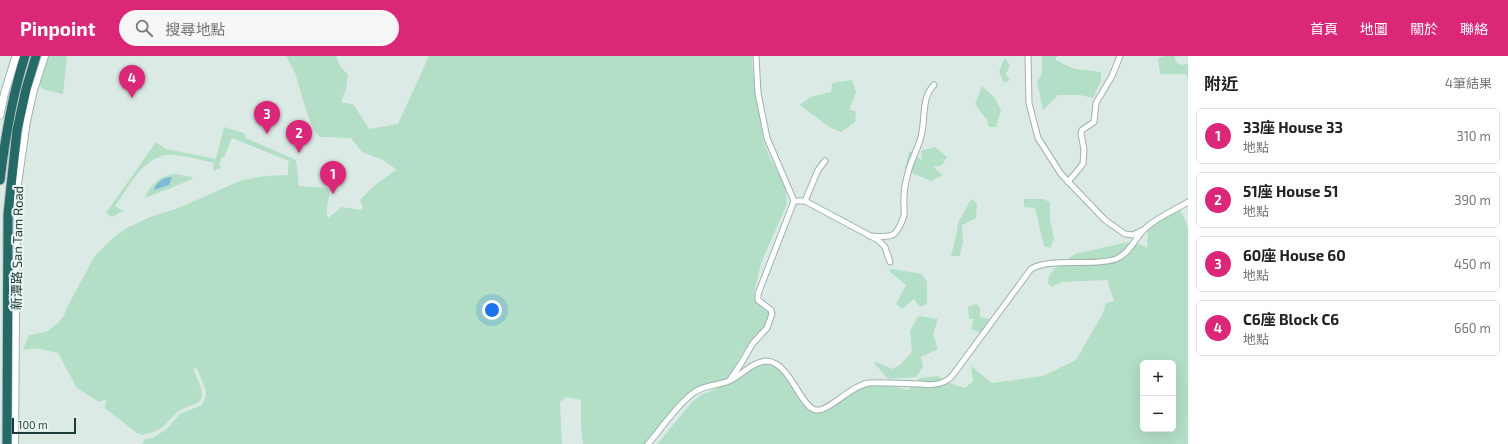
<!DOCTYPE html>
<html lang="zh-TW">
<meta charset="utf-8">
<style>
:root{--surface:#fff;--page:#f6f6f6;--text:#222;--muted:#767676;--line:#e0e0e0;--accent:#db2777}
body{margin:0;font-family:"Exo 2","Noto Sans TC",sans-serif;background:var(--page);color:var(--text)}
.controls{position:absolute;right:12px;bottom:12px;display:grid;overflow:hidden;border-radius:6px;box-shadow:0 4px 16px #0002}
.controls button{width:36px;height:36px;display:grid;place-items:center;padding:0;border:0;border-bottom:1px solid var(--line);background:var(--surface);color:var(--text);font:20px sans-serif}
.scale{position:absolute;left:12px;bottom:10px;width:64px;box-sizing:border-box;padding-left:4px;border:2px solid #1c3b38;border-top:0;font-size:11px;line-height:14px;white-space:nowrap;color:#1c3b38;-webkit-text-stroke:3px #ecf7f3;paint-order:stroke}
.you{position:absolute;left:492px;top:254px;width:14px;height:14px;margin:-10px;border:3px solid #fff;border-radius:50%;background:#1a73e8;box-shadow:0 0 0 6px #1a73e833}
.badge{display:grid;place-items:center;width:26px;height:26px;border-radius:50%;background:var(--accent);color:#fff;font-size:13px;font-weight:700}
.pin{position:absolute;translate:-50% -33px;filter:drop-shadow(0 1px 2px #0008)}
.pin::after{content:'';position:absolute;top:21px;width:14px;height:12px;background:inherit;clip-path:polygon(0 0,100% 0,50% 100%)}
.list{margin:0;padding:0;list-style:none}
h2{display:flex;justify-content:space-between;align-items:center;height:52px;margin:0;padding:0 16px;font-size:17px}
h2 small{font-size:13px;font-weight:400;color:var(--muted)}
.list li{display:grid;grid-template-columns:26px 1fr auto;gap:12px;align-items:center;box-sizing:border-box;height:56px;margin:0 8px 8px;padding:0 8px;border:1px solid var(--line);border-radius:6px}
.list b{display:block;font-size:15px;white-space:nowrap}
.list p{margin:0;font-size:13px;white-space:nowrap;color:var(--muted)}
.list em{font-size:13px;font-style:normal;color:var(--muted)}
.icon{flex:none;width:22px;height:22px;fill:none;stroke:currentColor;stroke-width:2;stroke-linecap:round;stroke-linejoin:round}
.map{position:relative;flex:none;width:1188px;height:388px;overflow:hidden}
header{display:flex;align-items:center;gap:24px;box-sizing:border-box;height:56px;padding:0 20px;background:var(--accent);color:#fff}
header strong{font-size:19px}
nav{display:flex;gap:22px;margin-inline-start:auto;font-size:14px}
.search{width:280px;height:36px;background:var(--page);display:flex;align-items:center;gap:10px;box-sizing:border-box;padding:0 14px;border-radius:22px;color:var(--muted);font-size:15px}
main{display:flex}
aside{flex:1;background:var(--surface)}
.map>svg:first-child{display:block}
</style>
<header>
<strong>Pinpoint</strong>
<div class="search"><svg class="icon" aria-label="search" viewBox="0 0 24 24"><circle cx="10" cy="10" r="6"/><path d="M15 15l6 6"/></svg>搜尋地點</div>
<nav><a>首頁</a><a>地圖</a><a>關於</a><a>聯絡</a></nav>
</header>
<main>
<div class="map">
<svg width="1188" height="388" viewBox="0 0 1188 388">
<rect width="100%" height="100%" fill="#dceae6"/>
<g fill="#b2dfc5" fill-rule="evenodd">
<path d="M48 0H67L63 38 44 34 40 30V25Z"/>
<path d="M286 0H336L340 10 348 19 346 34 341 46 354 49 369 73 398 68 429 0H752V9L764 86 770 102 785 129 786 138 787 148 761 207 754 238 756 245 769 255V262L751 295 745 293 728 322 710 327 695 333 646 388H583L581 371V344L567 341 560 346 562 388H142L145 383 152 382 167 373 180 358 202 349 206 340V335L197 312 193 313C196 322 207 337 199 346L178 355 164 370 156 375 142 379 137 377 105 352 106 343 99 346 77 332 58 297 35 292 23 294 29 279 46 276 57 268 63 261 71 244 94 201 115 180 127 172 150 161 176 153 242 124 266 120 288 119V110L289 105 232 82 224 101 222 100 219 110 223 111 213 115 214 107C201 104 187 100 174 99 145 96 129 131 115 150L123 155 112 161 106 157 156 86 166 93 216 103 224 71 244 77 246 82 296 104 299 130 327 132C333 142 323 153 328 162L342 151 360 154 363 152 360 144 374 130 396 114V113L383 104 362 96 351 82 321 81C310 77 300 30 295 17 292 11 289 6 286 0Z"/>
<path d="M1042 0H1057L1055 4 1075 13 1101 16V25L1093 42 1080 39H1058L1043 54 1037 26 1042 17Z"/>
<path d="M1164 0H1174L1177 7 1183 9 1188 7V23L1186 18H1160L1158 2Z"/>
<path d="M1005 1 1010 10 1006 18 1010 24 1004 27 999 16Z"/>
<path d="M852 24 856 36 849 54 856 55 855 66 841 76 829 71 800 49 810 41 831 36 832 27Z"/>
<path d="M982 30 994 41 1001 54 996 71H989L987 64 975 48Z"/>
<path d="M935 91 947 101 942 109 933 111 943 119 931 125 905 114 909 95 922 104 921 95Z"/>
<path d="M175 118 192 121 193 123 145 142C149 130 161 119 175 118Z"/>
<path d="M971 143 977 147 976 162 962 169 963 186 960 200H951L956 181 958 167Z"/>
<path d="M1024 143H1042L1050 146V163L1054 183 1050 192 1044 190 1035 152 1024 151Z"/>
<path d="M1180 153 1188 171V388H657L693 345 701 339 745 320 752 309 764 303 767 309 778 311 788 323 807 352 822 355C841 343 863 324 887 329 894 330 901 332 908 334L920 322 938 320 952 328 965 332 973 325 971 310 992 327 1043 320 1076 304 1103 257 1106 247 1114 245 1107 224 1062 226 1051 231 1048 227 1049 220 1054 213 1075 198 1128 186 1145 190 1147 194 1148 174 1150 171ZM1143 307H1173V373H1143Z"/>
<path d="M892 213 922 218 927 226V248L920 251 914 243 902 253 896 248 906 229 889 215Z"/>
<path d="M976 248 980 251V261L989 263 981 277 971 273 974 263H969L968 251Z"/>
<path d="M918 260 938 263 933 278 938 293 921 301 923 311 916 321 888 323 874 307 876 306 892 313 900 309 912 296 910 275Z"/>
</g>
<path fill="#7cbad7" d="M172 121 169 129 154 134C156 126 164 121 172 121Z"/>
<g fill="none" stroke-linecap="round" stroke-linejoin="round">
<g stroke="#9fb2ae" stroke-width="7">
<g id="minor">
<path d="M1028 0 1029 47 1033 63 1038 82 1061 118 1105 164 1125 178 1133 179 1141 175"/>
<path d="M1068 126 1083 108 1084 94 1081 77 1082 74 1094 66 1096 47 1112 20 1120 0"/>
<path d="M794 145H805L878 184 885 191 890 206"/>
<path d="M805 145 818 114 825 105"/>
<path d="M870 180C877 180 889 182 894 178 898 175 903 164 904 159 905 153 903 147 904 141 904 133 906 124 908 117 911 103 920 90 922 76 925 61 922 40 934 29"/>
<path d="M730 324 742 306 753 287 767 272 772 258 771 254 758 244V238L794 145 767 82 758 37 756 0"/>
<path d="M648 388C662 372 676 350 692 338 702 329 717 330 729 325 741 320 752 306 766 305 773 305 780 310 784 315 793 323 805 353 816 354 829 356 851 329 869 327 885 326 903 328 920 328 927 329 935 329 941 327 947 325 952 321 955 316L1031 213C1050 201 1094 211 1116 203 1131 197 1136 179 1148 170 1160 160 1175 154 1188 146"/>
</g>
</g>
<g stroke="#9fb2ae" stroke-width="8">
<path id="tertiary" d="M15 388 17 135 27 65 34 34 45 0"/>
</g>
<g stroke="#9ab7b1" stroke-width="9">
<path id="secondary" d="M0 59 4 39 16 0"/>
</g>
<g stroke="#bbc4c3" stroke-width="11">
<g id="motorway">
<path d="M0 124C5 82 12 40 25 0"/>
<path d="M7 388 8 158 17 74 26 33 36 0"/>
</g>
</g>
<use href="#minor" stroke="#fff" stroke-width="5"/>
<use href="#tertiary" stroke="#fff" stroke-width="6"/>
<use href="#secondary" stroke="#fff" stroke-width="7"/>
<use href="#motorway" stroke="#256a67" stroke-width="9"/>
</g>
<g text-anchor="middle" stroke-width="4" stroke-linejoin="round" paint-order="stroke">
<g font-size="13" fill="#1c3b38" stroke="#ecf7f3">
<text transform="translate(17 192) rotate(-89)" y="5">新潭路 San Tam Road</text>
</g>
</g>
</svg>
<div class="controls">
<button>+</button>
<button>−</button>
</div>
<div class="scale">100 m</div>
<div class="you"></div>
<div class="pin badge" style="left:333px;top:138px">1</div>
<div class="pin badge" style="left:299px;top:97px">2</div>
<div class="pin badge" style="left:267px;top:78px">3</div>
<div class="pin badge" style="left:132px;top:42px">4</div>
</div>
<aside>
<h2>附近<small>4筆結果</small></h2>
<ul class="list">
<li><span class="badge">1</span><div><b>33座 House 33</b><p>地點</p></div><em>310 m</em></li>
<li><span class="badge">2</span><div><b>51座 House 51</b><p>地點</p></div><em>390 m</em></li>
<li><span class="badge">3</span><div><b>60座 House 60</b><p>地點</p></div><em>450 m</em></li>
<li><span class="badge">4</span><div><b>C6座 Block C6</b><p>地點</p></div><em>660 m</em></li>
</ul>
</aside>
</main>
